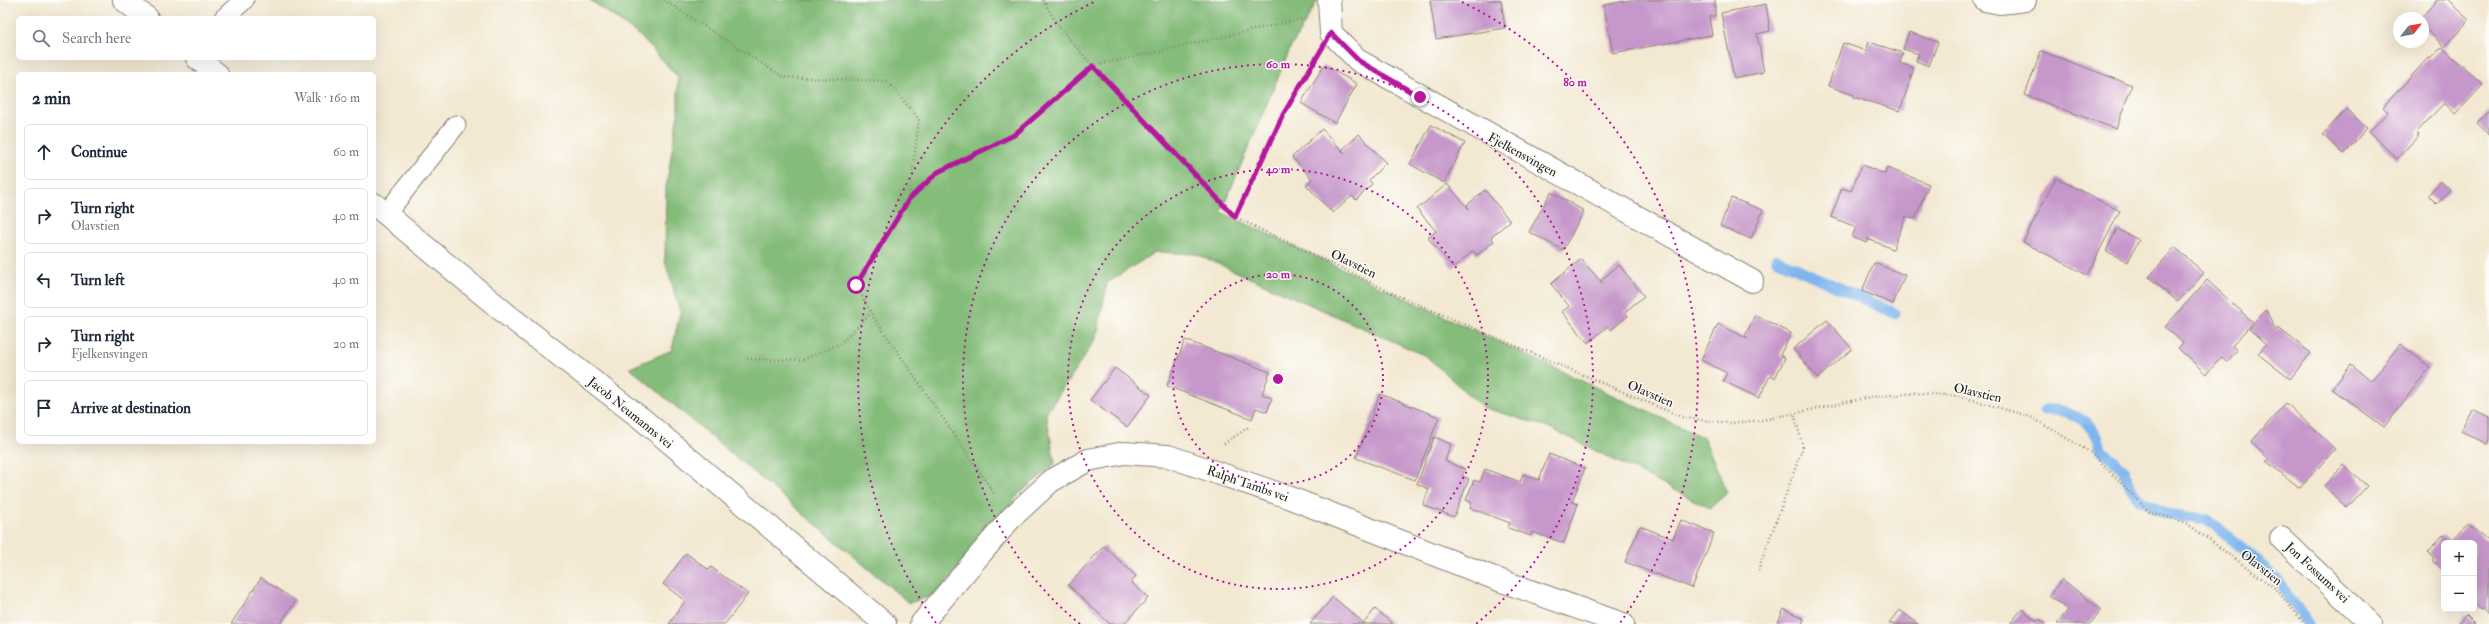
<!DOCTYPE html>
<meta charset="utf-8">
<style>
:root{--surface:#fff;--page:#f2f2f3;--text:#1f2937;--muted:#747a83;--line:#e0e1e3}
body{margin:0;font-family:"IM FELL Double Pica",serif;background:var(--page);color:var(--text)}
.controls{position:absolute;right:12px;bottom:12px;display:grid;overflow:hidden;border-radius:6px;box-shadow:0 4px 16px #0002}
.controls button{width:36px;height:36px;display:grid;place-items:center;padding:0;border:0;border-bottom:1px solid var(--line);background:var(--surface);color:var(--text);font:20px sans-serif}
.compass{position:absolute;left:2393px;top:12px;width:36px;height:36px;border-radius:50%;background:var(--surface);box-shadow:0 4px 16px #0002;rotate:59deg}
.stop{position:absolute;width:12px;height:12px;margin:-9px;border:3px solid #b5179e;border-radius:50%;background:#fff}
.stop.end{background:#b5179e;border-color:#fff;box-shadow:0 1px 4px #0008}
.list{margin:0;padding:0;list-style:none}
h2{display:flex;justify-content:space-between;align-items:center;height:52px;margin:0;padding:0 16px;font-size:17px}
h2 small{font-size:13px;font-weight:400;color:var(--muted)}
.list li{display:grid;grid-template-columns:26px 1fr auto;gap:12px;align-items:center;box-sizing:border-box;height:56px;margin:0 8px 8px;padding:0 8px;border:1px solid var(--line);border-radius:6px}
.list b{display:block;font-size:15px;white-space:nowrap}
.list p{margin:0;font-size:13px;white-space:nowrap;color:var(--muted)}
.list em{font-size:13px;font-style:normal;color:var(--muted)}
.icon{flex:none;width:22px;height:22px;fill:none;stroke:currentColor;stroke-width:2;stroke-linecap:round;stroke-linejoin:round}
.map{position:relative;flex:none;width:2489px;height:624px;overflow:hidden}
.search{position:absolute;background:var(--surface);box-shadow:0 4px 16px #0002;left:16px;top:16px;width:360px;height:44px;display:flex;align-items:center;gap:10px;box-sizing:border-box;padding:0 14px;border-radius:6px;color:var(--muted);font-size:15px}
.panel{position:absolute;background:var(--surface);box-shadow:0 4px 16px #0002;left:16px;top:72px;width:360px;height:372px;border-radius:6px}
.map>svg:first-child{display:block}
</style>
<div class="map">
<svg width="2489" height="624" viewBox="0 0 2489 624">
<rect width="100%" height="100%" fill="#fdfcf7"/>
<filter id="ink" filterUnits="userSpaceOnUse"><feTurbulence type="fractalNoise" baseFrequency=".025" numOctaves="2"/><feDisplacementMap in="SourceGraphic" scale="8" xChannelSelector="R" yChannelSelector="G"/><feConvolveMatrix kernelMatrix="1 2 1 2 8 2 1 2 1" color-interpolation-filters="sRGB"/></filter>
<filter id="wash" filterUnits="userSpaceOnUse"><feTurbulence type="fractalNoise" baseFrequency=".012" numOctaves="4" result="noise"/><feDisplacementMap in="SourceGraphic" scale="16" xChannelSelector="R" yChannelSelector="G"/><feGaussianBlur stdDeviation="0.9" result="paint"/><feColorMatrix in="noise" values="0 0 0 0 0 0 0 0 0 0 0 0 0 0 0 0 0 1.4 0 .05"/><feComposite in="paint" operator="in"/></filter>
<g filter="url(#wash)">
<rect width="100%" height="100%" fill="#f3e8d1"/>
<path fill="#84bc79" stroke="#506c4a" d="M590 0H1318L1291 47 1221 212 1704 438 1727 493 1710 508 1548 427 1482 407 1426 356 1196 254 1155 252 1107 283 1097 337 1046 414 1055 464 1019 494 937 594 909 603 630 368 672 350 680 312 665 261 666 187 678 114V77L640 36Z"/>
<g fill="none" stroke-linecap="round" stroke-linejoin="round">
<g stroke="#7eb5ee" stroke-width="11">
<path d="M1776 259 1894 313"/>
<path d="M2045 410C2070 408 2097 423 2101 449L2123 469 2131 488 2139 499 2166 514 2207 520 2245 550 2277 579 2308 624"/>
</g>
</g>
<g id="blocks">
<g fill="#c697ca">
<path d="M1430 0H1501L1505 28 1436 39Z"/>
<path d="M1631 0H1715V16L1709 17 1712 35 1613 53 1604 5Z"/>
<path d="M2437 0H2447L2469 20 2445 47 2423 27V18H2421Z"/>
<path d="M1766 4 1770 31 1757 34 1764 72 1734 78 1721 13Z"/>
<path d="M1909 32 1938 42 1929 66 1916 61 1919 54 1903 49Z"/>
<path d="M1869 42 1903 53 1900 63 1914 68 1900 111 1853 97 1854 95 1828 86 1843 43 1866 51Z"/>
<path d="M2442 47 2483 85 2456 114 2444 103 2416 133 2419 135 2397 159 2369 132 2388 112 2383 107 2428 58 2430 59Z"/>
<path d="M2041 51 2132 85 2116 129 2025 95Z"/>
<path d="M1324 65 1357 84 1335 123 1301 103Z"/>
<path d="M2346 109 2367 128 2344 154 2323 135Z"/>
<path d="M2489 110V134L2477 123Z"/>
<path d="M1431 125 1465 143 1444 183 1410 164Z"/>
<path d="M1322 129 1345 154 1342 150 1359 134 1386 163 1369 180 1372 184 1356 200 1352 196 1333 213 1306 185 1312 179 1292 157Z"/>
<path d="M1862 165 1885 174 1887 168 1929 184 1915 219 1906 216 1893 249 1868 239 1867 243 1852 237 1856 227 1831 217 1842 188 1851 191Z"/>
<path d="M2056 178 2120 211 2087 275 2023 242Z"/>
<path d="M2441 181 2450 190 2437 204 2428 195Z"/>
<path d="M1447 184 1469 209 1467 205 1485 190 1510 221 1491 237 1494 241 1477 255 1473 251 1453 268 1428 238 1436 231 1417 209Z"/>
<path d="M1551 192 1584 211 1563 250 1529 232Z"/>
<path d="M1731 198 1763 210 1751 239 1720 226Z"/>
<path d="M2117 229 2139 240 2128 262 2106 251Z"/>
<path d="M2175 247 2204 273 2178 302 2149 277Z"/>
<path d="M1581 259 1603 284 1601 280 1619 265 1644 296 1625 312 1628 316 1611 330 1608 326 1588 343 1562 312 1569 306 1551 284Z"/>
<path d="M1874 263 1905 275 1893 304 1862 291Z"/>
<path d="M2207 280 2253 322 2232 346 2237 350 2227 362 2222 357 2206 374 2178 348 2183 343 2165 327Z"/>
<path d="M2266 310 2276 331 2278 328 2311 353 2290 379 2258 354 2266 344 2249 329Z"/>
<path d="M1755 315 1791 333 1780 355 1785 358 1775 378 1770 376 1759 398 1723 381 1727 373 1701 360 1718 324 1748 339 1745 336Z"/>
<path d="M1827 320 1852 349 1818 378 1793 349Z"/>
<path d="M1185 340 1270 372 1262 394 1272 398 1267 412 1256 408 1252 419 1167 386Z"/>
<path d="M2400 344 2430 367 2384 427 2332 389 2351 365 2371 381Z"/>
<path d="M1115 368 1151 395 1127 427 1090 400Z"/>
<path d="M1380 394 1439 417 1415 480 1356 458Z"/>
<path d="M2286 403 2335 449 2300 488 2266 461 2269 459 2251 442Z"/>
<path d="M2472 409 2489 417V439L2487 444 2461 431Z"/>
<path d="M1434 437 1451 444 1445 461 1465 469 1462 476 1469 479 1454 517 1423 505 1429 489 1417 484Z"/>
<path d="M1549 454 1585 468 1572 502 1578 504 1564 543 1532 532 1531 536 1508 528 1510 523 1470 508 1472 503 1466 500 1474 480 1480 482 1485 469 1520 482 1523 474 1539 480Z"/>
<path d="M2344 465 2367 486 2347 508 2324 486Z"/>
<path d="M1681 520 1714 533 1692 588 1625 562 1640 526 1673 539Z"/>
<path d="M2468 523 2486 540 2489 537V613L2483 608 2481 610 2474 603V543H2444V571L2433 561 2435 559 2428 552 2443 535 2451 542Z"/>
<path d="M1104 546 1136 576 1131 582 1148 598 1124 624H1110L1068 585Z"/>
<path d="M686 553 709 570 711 567 748 594 725 624H669L685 601 663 584Z"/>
<path d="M261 578 296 601 280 624H231Z"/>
<path d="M2062 579 2101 610 2090 624H2057L2068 610 2049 596Z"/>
<path d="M1333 597 1364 623 1375 609 1393 624H1310Z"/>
<path d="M1784 609 1804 619 1802 624H1777Z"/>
<path d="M2022 609 2037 621 2039 619 2045 624H2010Z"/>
<path d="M1900 610 1918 624H1889Z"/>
<path d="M2466 615 2475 624H2458Z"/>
</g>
</g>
</g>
<g filter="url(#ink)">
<use href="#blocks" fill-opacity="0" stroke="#888276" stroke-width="1"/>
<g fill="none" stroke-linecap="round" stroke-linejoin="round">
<g stroke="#888276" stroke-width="21">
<g id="lane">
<path d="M224 18 244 0"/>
<path d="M386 214 456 125"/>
</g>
</g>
<g stroke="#888276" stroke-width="24">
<g id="street">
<path d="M124 0 147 18"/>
<path d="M1329 0 1331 33 1359 61 1752 281"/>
<path d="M1985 0 2000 3 2025 0"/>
<path d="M197 58 217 74"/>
<path d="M374 204 510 317 642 419 885 624"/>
<path d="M2281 538 2371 624"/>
<path d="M921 624 1011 518 1051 481 1088 460 1124 453 1168 456 1288 497 1499 580 1623 624"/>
</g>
</g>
<g stroke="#888276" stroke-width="2.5" stroke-dasharray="1 3" stroke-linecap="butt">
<path d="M664 0 783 77 887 81 919 119 909 199"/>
<path d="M1043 0 1059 27 1093 66 1235 217 1399 296 1684 418 1730 423 1763 420 1870 397 1915 393 1959 396 2031 417 2093 454 2149 512 2185 522 2276 589 2305 624"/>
<path d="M1235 217 1283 115 1315 59"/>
<path d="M747 359 802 360 840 344 871 313"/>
<path d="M1224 444 1250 426"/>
<path d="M994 493 871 313 856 285 909 199 938 172 1014 135 1093 66 1302 19"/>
<path d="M1758 571 1803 447 1794 413"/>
</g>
<use href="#lane" stroke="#fff" stroke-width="19"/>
<use href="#street" stroke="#fff" stroke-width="22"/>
</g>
</g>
<g fill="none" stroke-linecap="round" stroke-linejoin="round" filter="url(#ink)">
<path stroke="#b5179e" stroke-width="5" d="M856 285 909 199 938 172 1014 135 1093 66 1235 217 1283 115 1331 33 1359 61 1420 97"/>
</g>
<g fill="none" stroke="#b5179e" stroke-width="2" stroke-dasharray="2 4">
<circle cx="1278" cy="379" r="105"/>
<circle cx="1278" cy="379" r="210"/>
<path d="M1080 624A315 315 0 1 1 1476 624"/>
<path d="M936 623A420 420 0 0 1 1094 2M1462 2A420 420 0 0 1 1620 623"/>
</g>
<g text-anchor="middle" stroke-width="3" stroke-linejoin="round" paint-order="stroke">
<g font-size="13" fill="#1c1c1c" stroke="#fdfcf7">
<text transform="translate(1523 154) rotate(29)" y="5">Fjelkensvingen</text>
<text transform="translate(1354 263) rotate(26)" y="5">Olavstien</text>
<text transform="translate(1978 392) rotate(13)" y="5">Olavstien</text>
<text transform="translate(1651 393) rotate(23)" y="5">Olavstien</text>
<text transform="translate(631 412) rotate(39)" y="5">Jacob Neumanns vei</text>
<text transform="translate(1248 483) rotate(19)" y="5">Ralph Tambs vei</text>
<text transform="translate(2262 567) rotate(38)" y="5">Olavstien</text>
<text transform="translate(2318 572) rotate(43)" y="5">Jon Fossums vei</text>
</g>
</g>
<circle cx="1278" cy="379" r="6" fill="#b5179e" stroke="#fdfcf7" stroke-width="2"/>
<g font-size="12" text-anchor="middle" font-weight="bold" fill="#b5179e" stroke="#fdfcf7" stroke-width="3" stroke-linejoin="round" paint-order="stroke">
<text x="1278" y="68">60 m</text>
<text x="1575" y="86">80 m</text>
<text x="1278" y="173">40 m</text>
<text x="1278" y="278">20 m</text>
</g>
</svg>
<div class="controls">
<button>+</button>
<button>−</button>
</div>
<svg class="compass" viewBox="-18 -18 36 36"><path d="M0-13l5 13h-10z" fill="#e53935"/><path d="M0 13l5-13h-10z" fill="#747a83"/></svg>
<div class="stop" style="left:856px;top:285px"></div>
<div class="stop end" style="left:1420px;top:97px"></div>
<div class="search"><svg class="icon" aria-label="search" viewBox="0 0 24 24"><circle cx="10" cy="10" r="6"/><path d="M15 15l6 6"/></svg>Search here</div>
<section class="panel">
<h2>2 min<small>Walk · 160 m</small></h2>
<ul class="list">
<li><svg class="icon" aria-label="ahead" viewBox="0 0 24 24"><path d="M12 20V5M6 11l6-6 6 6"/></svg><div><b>Continue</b></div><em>60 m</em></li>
<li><svg class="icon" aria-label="right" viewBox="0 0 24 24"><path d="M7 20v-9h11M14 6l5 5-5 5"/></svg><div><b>Turn right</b><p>Olavstien</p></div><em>40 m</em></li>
<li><svg class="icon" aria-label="left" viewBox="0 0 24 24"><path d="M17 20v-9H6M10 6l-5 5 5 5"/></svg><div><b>Turn left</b></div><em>40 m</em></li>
<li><svg class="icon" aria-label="right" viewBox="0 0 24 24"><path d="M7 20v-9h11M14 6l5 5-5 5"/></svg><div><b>Turn right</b><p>Fjelkensvingen</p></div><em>20 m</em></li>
<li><svg class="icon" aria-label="arrive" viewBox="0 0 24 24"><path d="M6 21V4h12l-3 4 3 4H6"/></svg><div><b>Arrive at destination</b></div></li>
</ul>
</section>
</div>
